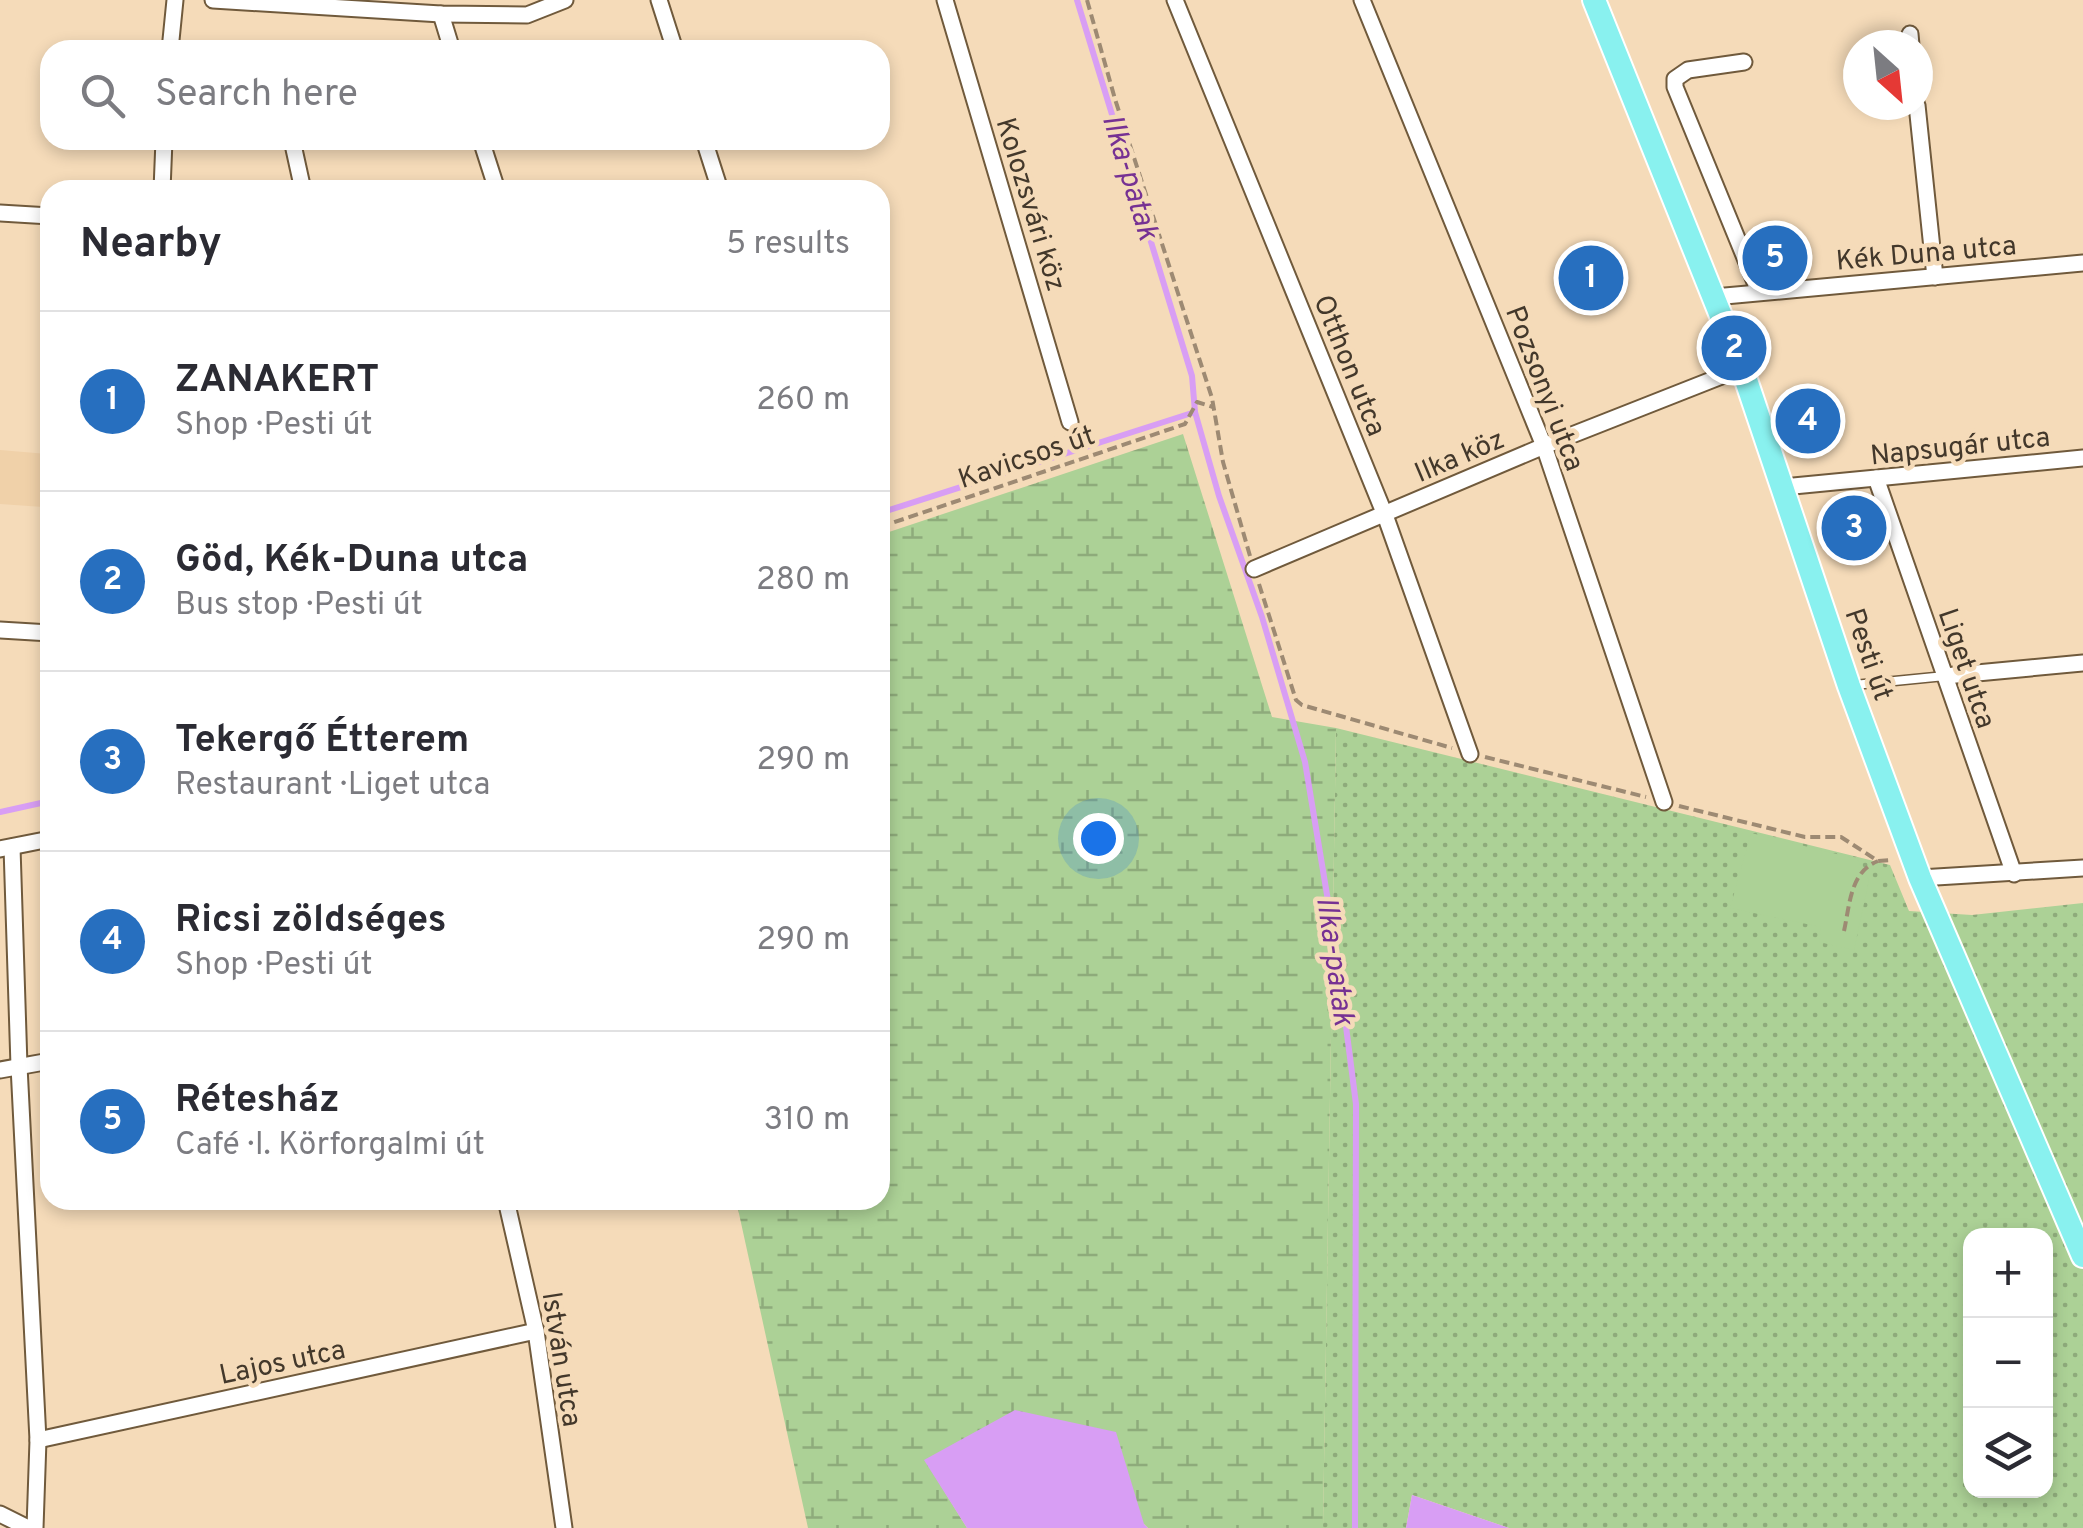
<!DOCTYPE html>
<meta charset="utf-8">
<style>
:root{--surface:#fff;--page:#f2f2f3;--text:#2b2b33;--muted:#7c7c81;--line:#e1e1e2;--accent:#276fbf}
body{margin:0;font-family:Overpass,sans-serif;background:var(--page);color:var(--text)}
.controls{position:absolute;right:30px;bottom:30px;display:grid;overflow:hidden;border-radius:20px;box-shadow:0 5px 15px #0003}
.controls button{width:90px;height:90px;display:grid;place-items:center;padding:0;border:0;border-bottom:2px solid var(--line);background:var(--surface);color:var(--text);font:50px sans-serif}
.compass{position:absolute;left:1843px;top:30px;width:90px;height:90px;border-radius:50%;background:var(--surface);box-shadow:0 5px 15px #0003;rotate:153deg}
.you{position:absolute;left:1098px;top:838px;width:35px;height:35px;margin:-25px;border:8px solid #fff;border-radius:50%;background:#1a73e8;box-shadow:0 0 0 15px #1a73e833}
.badge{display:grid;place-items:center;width:65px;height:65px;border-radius:50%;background:var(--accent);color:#fff;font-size:32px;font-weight:700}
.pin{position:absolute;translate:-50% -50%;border:5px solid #fff;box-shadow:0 2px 10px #0006}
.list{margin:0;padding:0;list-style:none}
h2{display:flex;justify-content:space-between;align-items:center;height:130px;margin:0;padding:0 40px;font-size:42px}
h2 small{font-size:32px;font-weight:400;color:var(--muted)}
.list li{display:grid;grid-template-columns:65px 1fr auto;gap:30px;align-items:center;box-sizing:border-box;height:180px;padding:0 40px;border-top:2px solid var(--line)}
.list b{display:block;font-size:38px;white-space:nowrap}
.list p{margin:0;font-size:32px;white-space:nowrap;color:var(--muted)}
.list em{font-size:32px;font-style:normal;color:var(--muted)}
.icon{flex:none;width:55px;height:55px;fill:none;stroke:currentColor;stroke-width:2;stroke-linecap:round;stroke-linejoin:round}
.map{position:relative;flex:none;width:2083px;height:1528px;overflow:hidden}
.search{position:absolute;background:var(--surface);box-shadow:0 5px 15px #0003;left:40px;top:40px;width:850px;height:110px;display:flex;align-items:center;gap:25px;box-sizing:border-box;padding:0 35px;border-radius:30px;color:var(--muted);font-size:38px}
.panel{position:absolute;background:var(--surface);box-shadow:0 5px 15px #0003;left:40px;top:180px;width:850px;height:1030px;border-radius:30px}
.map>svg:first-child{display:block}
</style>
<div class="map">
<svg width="2083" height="1528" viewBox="0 0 2083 1528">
<defs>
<pattern id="grass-dots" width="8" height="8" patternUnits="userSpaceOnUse" patternTransform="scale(2.5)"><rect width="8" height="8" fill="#acd196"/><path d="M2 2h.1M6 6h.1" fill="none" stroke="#8eab7b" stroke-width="1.8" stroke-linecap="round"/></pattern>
<pattern id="wetland-marsh" width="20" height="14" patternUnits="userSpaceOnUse" patternTransform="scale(2.5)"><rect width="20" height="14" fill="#acd196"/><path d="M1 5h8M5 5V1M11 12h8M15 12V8" fill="none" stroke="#8eab7b"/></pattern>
</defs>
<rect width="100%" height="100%" fill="#f5dbb9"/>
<path fill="#f0d1a9" d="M0 450 47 454 43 507 0 504Z"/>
<path fill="url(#grass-dots)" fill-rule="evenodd" d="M1336 728 1890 865 1909 911 1972 915 2083 903V1528H1509L1412 1495 1406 1528H1323ZM1970 1236H2046V1490H1970Z"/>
<path fill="url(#wetland-marsh)" d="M1183 434 1272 717 1336 728 1323 1528H1148L1144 1524 925 1460 967 1528H808L736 1200H880V535Z"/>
<path fill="#acd196" d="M1751 833 1857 859 1869 880 1854 950 1819 942 1821 927 1730 908Z"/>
<g fill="#d89ef4">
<path d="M1015 1410 1116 1432 1144 1524 1148 1528H967L924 1460Z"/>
<path d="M1412 1495 1509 1528H1406Z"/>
</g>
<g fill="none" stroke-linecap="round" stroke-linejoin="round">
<g stroke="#d89ef4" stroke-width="6">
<path d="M1077 0 1192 376 1195 412 1219 496 1262 617 1305 762 1336 949 1356 1104 1355 1528"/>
<path d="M880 513 1195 412"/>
<path d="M0 812 50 801"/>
</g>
<g stroke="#705a3c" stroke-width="11">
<path id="service" d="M1854 685 1945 676"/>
</g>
<g stroke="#705a3c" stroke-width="19">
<g id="minor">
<path d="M213 0 441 14 527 15 565 0"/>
<path d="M659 0 675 50"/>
<path d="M945 0 1070 422"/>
<path d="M1175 0 1385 515 1470 754"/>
<path d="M1362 0 1544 446 1664 802"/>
<path d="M441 14 452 50"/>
<path d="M1910 34 1911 45"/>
<path d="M170 50 175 0"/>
<path d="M1744 62 1688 70 1675 79V87L1759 292"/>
<path d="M1917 105 1935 277"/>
<path d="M292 140 303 190"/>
<path d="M481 140 497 190"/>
<path d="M704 140 720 190"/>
<path d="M162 190 164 140"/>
<path d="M0 213 50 216"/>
<path d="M1714 297 2083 263"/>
<path d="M1876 478 2014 874"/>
<path d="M1783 487 2083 458"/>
<path d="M1254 569 1544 446 1742 368"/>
<path d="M0 630 50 633"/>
<path d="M1945 676 2083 663"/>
<path d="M12 847 19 1066 38 1440 35 1528"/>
<path d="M0 849 50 839"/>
<path d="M1920 878 2083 868"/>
<path d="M0 1070 50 1061"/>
<path d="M506 1200 536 1331 564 1528"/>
<path d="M38 1440 536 1331"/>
<path d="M0 1514 28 1528"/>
</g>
</g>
<g stroke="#fff" stroke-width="26">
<path id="primary" d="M1594 0 1742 368 1849 686 1920 878 2083 1256"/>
</g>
<g stroke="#9d8a73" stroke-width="4" stroke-dasharray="10 5" stroke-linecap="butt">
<path d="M1087 0 1115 99 1212 398 1223 462 1250 556"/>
<path d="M880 527 1185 424 1197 402 1213 407"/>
<path d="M1259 584 1296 700 1302 705 1452 748"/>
<path d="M1485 757 1646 797"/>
<path d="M1679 806 1805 837H1841L1878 861 1893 860"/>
<path d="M1844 931C1850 904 1850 872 1878 861"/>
</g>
<use href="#service" stroke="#fff" stroke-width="8"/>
<use href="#minor" stroke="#fff" stroke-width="15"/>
<use href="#primary" stroke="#89f1ef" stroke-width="22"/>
</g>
<g text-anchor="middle" stroke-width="9" stroke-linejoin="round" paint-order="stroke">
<g font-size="28" fill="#43382b" stroke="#f5dbb9">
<text transform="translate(1032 204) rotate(73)" y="10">Kolozsvári köz</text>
<text transform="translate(1926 252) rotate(-5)" y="10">Kék Duna utca</text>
<text transform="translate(1351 365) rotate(68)" y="10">Otthon utca</text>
<text transform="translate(1546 388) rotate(69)" y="10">Pozsonyi utca</text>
<text transform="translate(1960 445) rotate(-6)" y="10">Napsugár utca</text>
<text transform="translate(1459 455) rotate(-23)" y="10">Ilka köz</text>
<text transform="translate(1026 456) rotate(-19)" y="10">Kavicsos út</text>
<text transform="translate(1870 654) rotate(71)" y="10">Pesti út</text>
<text transform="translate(1968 668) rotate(71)" y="10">Liget utca</text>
<text transform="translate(563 1359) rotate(81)" y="10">István utca</text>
<text transform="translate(282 1361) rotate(-12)" y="10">Lajos utca</text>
</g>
<g font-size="30" font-style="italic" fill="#763193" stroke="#f5dbb9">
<text transform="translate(1131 177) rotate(73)" y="10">Ilka-patak</text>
<text transform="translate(1336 961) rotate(82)" y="10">Ilka-patak</text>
</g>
</g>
</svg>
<div class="controls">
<button>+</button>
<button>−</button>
<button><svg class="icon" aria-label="layers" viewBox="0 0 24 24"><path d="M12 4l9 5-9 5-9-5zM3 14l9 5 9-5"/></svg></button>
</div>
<svg class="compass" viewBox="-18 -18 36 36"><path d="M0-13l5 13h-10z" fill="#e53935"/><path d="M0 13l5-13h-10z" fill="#7c7c81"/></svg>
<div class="you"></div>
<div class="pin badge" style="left:1591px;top:278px">1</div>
<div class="pin badge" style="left:1734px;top:348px">2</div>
<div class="pin badge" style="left:1854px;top:528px">3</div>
<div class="pin badge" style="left:1808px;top:421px">4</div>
<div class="pin badge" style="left:1775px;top:258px">5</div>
<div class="search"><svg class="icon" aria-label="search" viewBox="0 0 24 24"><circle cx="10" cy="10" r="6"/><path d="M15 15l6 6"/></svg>Search here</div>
<section class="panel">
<h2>Nearby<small>5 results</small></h2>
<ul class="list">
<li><span class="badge">1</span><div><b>ZANAKERT</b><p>Shop · Pesti út</p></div><em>260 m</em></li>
<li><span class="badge">2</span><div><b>Göd, Kék-Duna utca</b><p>Bus stop · Pesti út</p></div><em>280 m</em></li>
<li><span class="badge">3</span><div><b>Tekergő Étterem</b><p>Restaurant · Liget utca</p></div><em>290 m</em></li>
<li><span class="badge">4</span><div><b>Ricsi zöldséges</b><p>Shop · Pesti út</p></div><em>290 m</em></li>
<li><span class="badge">5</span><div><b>Rétesház</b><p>Café · I. Körforgalmi út</p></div><em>310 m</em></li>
</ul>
</section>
</div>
